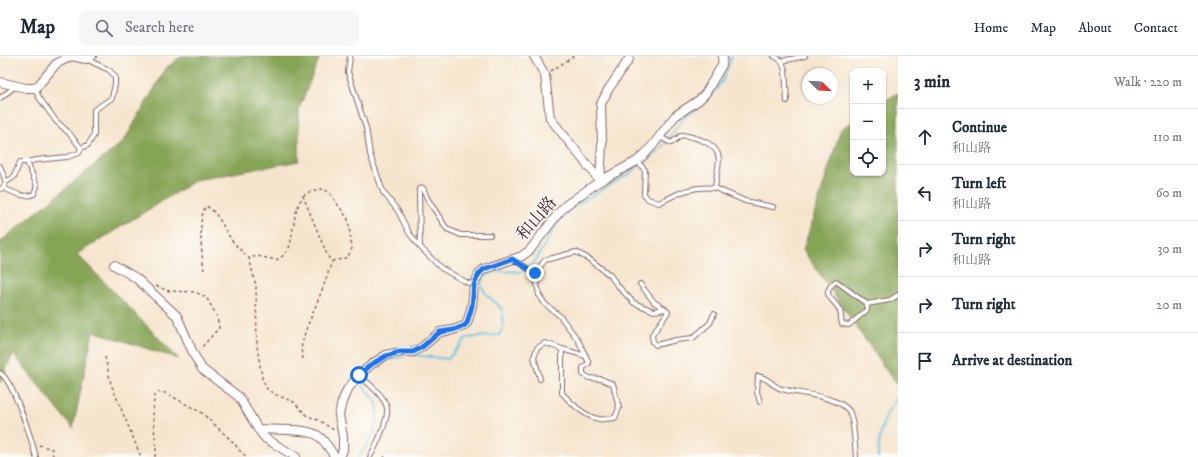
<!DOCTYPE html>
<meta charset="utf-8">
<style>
:root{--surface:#fff;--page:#f6f6f7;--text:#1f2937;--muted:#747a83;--line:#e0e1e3}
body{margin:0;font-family:"IM FELL DW Pica","Noto Serif TC",serif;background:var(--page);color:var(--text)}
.controls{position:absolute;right:12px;top:12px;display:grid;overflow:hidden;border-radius:8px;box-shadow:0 1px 3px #0004}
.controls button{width:36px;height:36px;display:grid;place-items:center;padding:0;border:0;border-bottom:1px solid var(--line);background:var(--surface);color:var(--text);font:20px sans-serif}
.compass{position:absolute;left:802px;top:12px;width:36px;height:36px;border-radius:50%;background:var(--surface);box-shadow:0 1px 3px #0004;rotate:114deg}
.stop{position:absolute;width:12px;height:12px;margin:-9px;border:3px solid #1a73e8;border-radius:50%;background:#fff}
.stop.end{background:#1a73e8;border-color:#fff;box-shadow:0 1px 4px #0008}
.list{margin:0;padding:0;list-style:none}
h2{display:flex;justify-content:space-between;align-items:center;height:52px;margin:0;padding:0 16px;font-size:17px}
h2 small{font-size:13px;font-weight:400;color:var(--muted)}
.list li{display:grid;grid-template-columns:26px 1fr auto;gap:12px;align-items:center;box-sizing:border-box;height:56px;padding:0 16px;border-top:1px solid var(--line)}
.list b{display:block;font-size:15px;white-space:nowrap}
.list p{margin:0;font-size:13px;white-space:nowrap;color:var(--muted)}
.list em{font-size:13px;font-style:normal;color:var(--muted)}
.icon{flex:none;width:22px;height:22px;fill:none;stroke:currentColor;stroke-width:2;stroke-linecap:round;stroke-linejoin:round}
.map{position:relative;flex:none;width:898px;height:401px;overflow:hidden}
header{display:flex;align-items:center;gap:24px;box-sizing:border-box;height:56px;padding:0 20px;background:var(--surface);border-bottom:1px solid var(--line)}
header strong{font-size:19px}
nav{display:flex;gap:22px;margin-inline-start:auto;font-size:14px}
.search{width:280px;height:36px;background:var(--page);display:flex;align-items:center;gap:10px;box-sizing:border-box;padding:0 14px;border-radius:8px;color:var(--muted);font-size:15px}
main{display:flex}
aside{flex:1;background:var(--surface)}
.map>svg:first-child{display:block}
</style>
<header>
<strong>Map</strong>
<div class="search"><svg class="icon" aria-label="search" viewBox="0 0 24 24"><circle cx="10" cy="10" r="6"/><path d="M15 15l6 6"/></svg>Search here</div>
<nav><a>Home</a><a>Map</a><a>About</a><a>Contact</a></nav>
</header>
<main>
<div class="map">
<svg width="898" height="401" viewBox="0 0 898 401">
<rect width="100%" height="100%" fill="#fdfcf7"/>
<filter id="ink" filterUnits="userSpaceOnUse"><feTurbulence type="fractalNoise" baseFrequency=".025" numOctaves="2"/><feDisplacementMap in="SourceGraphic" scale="8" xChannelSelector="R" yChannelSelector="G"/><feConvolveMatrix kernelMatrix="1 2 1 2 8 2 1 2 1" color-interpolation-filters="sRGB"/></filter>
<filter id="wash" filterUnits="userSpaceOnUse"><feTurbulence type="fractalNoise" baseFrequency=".012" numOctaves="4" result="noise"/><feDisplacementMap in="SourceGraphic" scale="16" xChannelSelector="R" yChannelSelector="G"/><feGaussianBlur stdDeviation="0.9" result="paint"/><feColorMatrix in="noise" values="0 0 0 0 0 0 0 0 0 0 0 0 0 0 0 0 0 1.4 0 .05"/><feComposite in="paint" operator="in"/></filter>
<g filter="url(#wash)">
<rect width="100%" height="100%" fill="#f6e5ce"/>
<g fill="#86a456" stroke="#686240">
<path d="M182 0H320L299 53V105L196 124 77 198 179 303 93 275 73 372 13 298 0 327V186L124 85 166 12Z"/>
<path d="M898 37V331L803 194 841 73 853 65V117H883V46Z"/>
</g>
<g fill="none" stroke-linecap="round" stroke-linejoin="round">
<g stroke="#63c1e1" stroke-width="2">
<path d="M414 299 448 303 467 282 499 279 503 272 502 253 486 238 481 229 484 220 496 215 520 216 529 211 536 204 554 172 568 154 629 118 661 92 683 63 712 39 723 24 732 0"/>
<path d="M381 306 404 300"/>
<path d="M359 401 369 386 375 374 378 354 376 345 363 330 364 323"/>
<path d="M878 401C879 376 883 360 898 340"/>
</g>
</g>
</g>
<g filter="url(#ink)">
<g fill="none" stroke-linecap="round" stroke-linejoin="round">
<g stroke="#866464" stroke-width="6">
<g id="service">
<path d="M350 0 348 16 366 72 370 98 383 136 398 155 409 177 420 191 441 212 466 226 474 229"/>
<path d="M774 0 782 5"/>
<path d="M0 42 16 30"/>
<path d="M787 45 785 14 782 5 805 0"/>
<path d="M660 81 671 87 682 79C695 81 719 87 719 104 718 113 716 123 715 132L745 145 773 151"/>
<path d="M81 92 88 89 94 79V54L112 42 115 28V20L109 14 86 3"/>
<path d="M637 105 645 114 644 138 648 143 659 147C678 137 693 129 715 132"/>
<path d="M0 110 6 126"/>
<path d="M3 132C13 136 24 143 34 138L37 130 27 106"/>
<path d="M0 133 3 132 6 126 14 121 20 106H27L36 104 67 101 79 97 81 92 69 77 56 65 38 40 36 32"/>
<path d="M420 191 419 133 423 132 427 142 447 173 461 179H490"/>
<path d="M513 203 535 217"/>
<path d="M640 228 654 246 665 253"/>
<path d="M867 248V254L849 269 842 268C841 264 841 258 840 255 835 243 818 239 836 225L867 248 890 244 898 239"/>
<path d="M562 293 586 300"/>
<path d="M0 317C13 324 32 385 36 401"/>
<path d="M359 319C367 326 385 340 387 352 389 363 376 390 370 401"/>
<path d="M540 323 534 301 537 292 545 287 562 293V337C571 347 585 361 599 363 604 364 610 362 615 362L619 352 613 328 601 323 589 322 583 318V312L589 307 578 284 560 260 545 248 539 239 535 217 545 204 576 196 589 203 610 219 617 229 634 247 654 255 665 253 668 256 652 279 653 286 656 289 676 284 693 282 710 267 714 258"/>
<path d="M760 346 757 336 758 320C769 322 773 331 782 333 799 338 839 340 849 355 854 362 855 391 856 401"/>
</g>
</g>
<g stroke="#866464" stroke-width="10">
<g id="minor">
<path d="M534 0 545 19 550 62 600 125 602 88 601 48 608 34 629 3"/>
<path d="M0 26 26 32H36L56 8 71 0 86 3 92 0"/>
<path d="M114 209 136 222 177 260 194 299 202 313 239 341 258 373C272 374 305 372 317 379 325 384 330 394 335 401"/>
<path d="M258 373 265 382 296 401"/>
<path d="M340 401 343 394V381L339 359 342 346 347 334 359 319 372 308 386 299 400 296H413L422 291 440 276 453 274 464 270 467 267 472 250 474 229 479 218 484 213 522 200 530 194 557 159 566 149 600 125 637 105 645 98 653 89 675 60 699 44 705 38 722 9 723 0"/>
</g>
</g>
<g stroke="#866464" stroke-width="1.5" stroke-dasharray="3 3" stroke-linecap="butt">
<path d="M551 15 574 0"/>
<path d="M303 140 309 136 322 133 329 136 348 163 352 192 348 201 338 204 332 205 328 201 303 140 299 147 295 160 290 190 284 199 277 204 257 200 249 202 256 230 257 290 262 322 267 333 274 338 294 346 306 359 320 365 335 375"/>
<path d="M204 214C202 200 197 161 206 150 219 157 223 172 231 183 236 190 242 196 249 202"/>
<path d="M156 230 169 235 195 236 206 241 217 260 219 272 200 293"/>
<path d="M105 301 111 328 141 401"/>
<path d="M303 303 301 293 305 276 323 232 332 205"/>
<path d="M39 389 52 393 53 401"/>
<path d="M384 400 385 401"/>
<path d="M155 401 156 393 153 359 154 340 159 336 166 337 202 357 234 387 240 395 247 401"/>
</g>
<use href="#service" stroke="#fff" stroke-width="4"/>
<use href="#minor" stroke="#fff" stroke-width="8"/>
</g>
</g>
<g fill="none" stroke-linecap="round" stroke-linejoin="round" filter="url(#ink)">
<path stroke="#1a73e8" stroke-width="5" d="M359 319 372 308 386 300 400 296H413L422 291 440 276 453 274 464 270 467 267 472 250 474 229 479 218 484 213 512 203 535 217"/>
</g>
<g text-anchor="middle" stroke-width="3" stroke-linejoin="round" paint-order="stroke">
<g font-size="17" fill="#4a1f2b" stroke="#fdfcf7">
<text transform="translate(536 162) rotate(-49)" y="6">和山路</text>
</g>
</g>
</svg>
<div class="controls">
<button>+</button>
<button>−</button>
<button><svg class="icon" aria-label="locate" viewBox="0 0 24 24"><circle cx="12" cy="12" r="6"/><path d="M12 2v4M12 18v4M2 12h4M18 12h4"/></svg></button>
</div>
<svg class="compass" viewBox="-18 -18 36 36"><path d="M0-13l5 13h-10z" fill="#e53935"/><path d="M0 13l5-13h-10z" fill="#747a83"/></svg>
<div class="stop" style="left:359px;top:319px"></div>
<div class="stop end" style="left:535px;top:217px"></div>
</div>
<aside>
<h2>3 min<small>Walk · 220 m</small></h2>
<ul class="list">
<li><svg class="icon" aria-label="ahead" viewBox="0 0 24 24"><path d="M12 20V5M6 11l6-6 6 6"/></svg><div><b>Continue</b><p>和山路</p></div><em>110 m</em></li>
<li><svg class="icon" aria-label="left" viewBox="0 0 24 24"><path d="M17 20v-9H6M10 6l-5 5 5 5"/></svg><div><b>Turn left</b><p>和山路</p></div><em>60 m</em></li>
<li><svg class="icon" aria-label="right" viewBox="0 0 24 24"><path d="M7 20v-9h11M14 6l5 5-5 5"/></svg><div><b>Turn right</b><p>和山路</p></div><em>30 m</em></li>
<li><svg class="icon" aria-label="right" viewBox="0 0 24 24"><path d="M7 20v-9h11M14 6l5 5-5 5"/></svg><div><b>Turn right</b></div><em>20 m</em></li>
<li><svg class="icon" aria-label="arrive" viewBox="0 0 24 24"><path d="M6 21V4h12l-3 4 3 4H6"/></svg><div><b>Arrive at destination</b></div></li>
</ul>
</aside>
</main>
